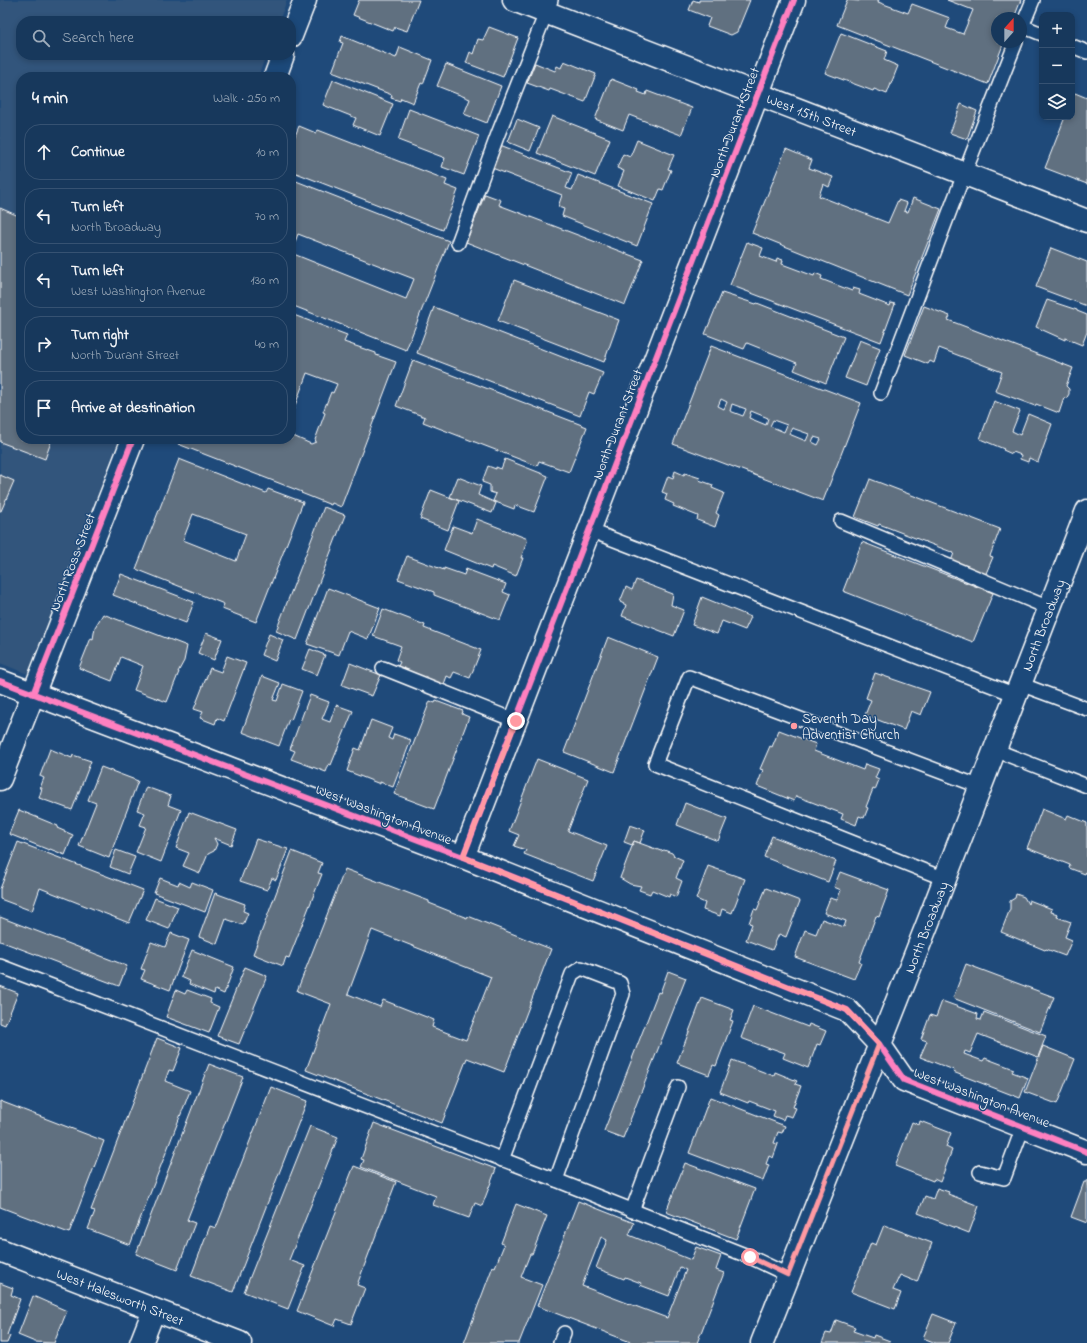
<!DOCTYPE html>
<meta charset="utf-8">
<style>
:root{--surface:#17385c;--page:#244365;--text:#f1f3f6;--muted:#9eacbb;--line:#365272}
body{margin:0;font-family:"Indie Flower",sans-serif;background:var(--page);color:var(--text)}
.controls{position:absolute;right:12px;top:12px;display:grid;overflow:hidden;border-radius:8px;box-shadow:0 2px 6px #0003}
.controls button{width:36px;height:36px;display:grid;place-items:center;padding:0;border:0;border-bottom:1px solid var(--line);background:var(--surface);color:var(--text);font:20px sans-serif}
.compass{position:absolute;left:991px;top:12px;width:36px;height:36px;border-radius:50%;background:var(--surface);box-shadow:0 2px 6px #0003;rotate:21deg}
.stop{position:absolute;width:12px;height:12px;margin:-9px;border:3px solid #ff9aa2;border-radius:50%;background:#fff}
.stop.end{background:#ff9aa2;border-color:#fff;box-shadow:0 1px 4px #0008}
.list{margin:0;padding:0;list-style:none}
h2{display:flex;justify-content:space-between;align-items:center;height:52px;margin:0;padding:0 16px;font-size:17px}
h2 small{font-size:13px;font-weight:400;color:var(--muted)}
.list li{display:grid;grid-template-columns:26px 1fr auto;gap:12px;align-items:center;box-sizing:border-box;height:56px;margin:0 8px 8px;padding:0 8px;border:1px solid var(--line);border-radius:16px}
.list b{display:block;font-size:15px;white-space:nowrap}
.list p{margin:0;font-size:13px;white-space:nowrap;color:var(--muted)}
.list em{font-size:13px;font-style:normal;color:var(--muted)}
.icon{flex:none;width:22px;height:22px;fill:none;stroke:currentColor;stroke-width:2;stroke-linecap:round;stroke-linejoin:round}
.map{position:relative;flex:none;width:1087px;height:1343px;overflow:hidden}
.search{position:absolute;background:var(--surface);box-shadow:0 2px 6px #0003;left:16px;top:16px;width:280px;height:44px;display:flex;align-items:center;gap:10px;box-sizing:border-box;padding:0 14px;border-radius:16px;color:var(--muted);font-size:15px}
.panel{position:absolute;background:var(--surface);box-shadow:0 2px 6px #0003;left:16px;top:72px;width:280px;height:372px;border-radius:16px}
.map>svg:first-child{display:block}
</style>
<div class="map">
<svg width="1087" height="1343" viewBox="0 0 1087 1343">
<rect width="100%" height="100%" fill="#1f4a7a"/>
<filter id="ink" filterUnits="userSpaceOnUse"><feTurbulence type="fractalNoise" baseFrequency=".025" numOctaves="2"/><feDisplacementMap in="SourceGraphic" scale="8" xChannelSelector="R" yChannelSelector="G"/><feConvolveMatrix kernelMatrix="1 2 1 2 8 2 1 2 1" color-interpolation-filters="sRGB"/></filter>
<g filter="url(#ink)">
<path fill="#32557c" d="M0 0H287L279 21H21V55H266L258 77H21V439H119L28 674 0 663Z"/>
<g fill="#607080" stroke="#fff" fill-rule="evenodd">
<path d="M359 0H419L407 31 395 27 393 31 353 15Z"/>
<path d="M693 0 699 2V0H750L737 32 731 35 707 26 710 18 689 10Z"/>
<path d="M847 0 859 1 860 0H879L878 2 908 13 912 4 950 18 946 28 963 34 973 10 947 0H1021L1014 18H997V42H1004L988 84 837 25Z"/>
<path d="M489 27 518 38 503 77 466 63 470 52 473 54 478 39 483 40Z"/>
<path d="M841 33 887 51 884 60 898 66 887 94 874 89 873 91 825 73Z"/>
<path d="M342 36 396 58 400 47 432 60 423 84 421 83 413 103 401 98 400 101 391 98 392 95 332 72 343 43 340 42Z"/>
<path d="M564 61 596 74 585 102 550 89 549 91 527 83 535 63 555 71 557 66 561 68Z"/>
<path d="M446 64 501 86 487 123 464 114 470 99 437 86Z"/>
<path d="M611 79 639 90 638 92 646 95 647 91 692 108 681 135 629 115 623 130 595 119Z"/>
<path d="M333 80 393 104 380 136 353 125 356 118 323 105Z"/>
<path d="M1075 93 1087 98V184L1045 168 1065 117H1072V99Z"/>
<path d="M961 104 977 111 967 139 950 133Z"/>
<path d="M409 109 479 136 464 175 442 167 445 158 398 140Z"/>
<path d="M552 116 610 139 595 176 537 153Z"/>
<path d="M517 119 539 128 530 151 508 142Z"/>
<path d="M299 126 316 133 318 130 447 180 445 185 458 190 443 230 291 171V146Z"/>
<path d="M637 140 674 155 668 169 671 170 663 190 660 189 655 201 618 186 624 171 617 168 623 154 630 157Z"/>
<path d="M500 145 572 173 566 188 572 190 578 175 653 204 637 246 562 216 564 209 558 207 562 195 492 168Z"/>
<path d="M786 149 812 160 809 168 833 177 829 187 823 184 819 196 888 223 898 200 907 203 904 211 908 212 913 198 941 209 907 295 752 233Z"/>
<path d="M291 179 449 241 406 350 291 305V253L406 299 414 279 298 234 291 253Z"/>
<path d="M485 194 501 200 499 205 643 260 625 305 466 242Z"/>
<path d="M0 208 21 217V439H52L45 459 0 442Z"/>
<path d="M747 242 763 248 760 256 776 262 777 258 783 260 782 264 814 276 815 273 822 276 821 279 852 291 853 288 860 290 859 294 890 306 891 303 895 304 881 342 730 285Z"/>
<path d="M1051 248 1087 262V306L1036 287Z"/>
<path d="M514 280 619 320 604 362 498 321Z"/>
<path d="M722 293 756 304 757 303 844 337 826 383 794 370 797 363 747 343 744 349 705 334Z"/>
<path d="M1047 300 1077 310V311L1087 315V332L1082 345 1065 338V340L1036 327Z"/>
<path d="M924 306 950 316 948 320 1073 368 1066 386 1069 389V394L1066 399 1064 398 1059 413 1036 404 1035 406 995 391 1002 372 939 348 934 363 930 361 928 364 905 355Z"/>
<path d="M434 307 603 373 594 394 589 392 580 416 417 353Z"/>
<path d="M291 314 347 335 344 342 376 353V355L396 362 341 507 332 503 331 505 301 493 302 492 178 444 180 439H291V435L311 444 316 442V441L315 440 325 413 323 412 331 392 333 393 337 384 307 373 293 411 291 410Z"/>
<path d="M860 340 880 348 866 386 845 378Z"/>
<path d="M711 346 861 403 823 501 673 444ZM721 399 727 402 724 409 718 406ZM732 404 746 409 743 416 730 411ZM751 411 768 418 766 425 749 418ZM773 420 787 425 784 432 770 426ZM792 428 809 434 806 441 789 434ZM814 437 821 439 818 445 812 442Z"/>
<path d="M413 360 587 427 569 472 539 461 537 466 423 422 425 417 396 406Z"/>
<path d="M994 401 1020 411 1012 431 1020 435 1028 414 1052 424 1038 462 1029 458 1028 462 1020 459 1021 455 1013 452 1012 454 1003 450 1004 449 980 439Z"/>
<path d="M179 459 266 493 268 489 303 502 256 622 222 609 224 604 136 569ZM193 514 246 534 236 561 183 540Z"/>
<path d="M505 459 548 476 534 512 515 505 514 509 493 501 496 494 490 492V485L482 482 488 466 496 469V467L501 469Z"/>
<path d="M675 471 684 475 685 473 700 478 699 480 713 485 712 488 724 493 716 513 719 515 715 527 697 520 698 516 673 506 674 504 665 500 667 494 662 492 668 476 673 478Z"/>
<path d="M0 475 14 481 1 511H0Z"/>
<path d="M458 477 481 486 478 495 496 503 492 513 450 497Z"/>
<path d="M870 479 1000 529 990 556 993 557 984 578 950 564 954 553 879 524 878 526 855 517Z"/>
<path d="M431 490 459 501 448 530 420 519Z"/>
<path d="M324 507 345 515 297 640 276 631Z"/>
<path d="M477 519 528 539 521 558H523L516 576 492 566 491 569 444 550 453 526 472 533Z"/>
<path d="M862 542 993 593 973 642 843 591Z"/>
<path d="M407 556 444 570V568L464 575 466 569 506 584 503 592 510 595 500 620 434 595V592L398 579Z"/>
<path d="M121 574 194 602 186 623 113 595Z"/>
<path d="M636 580 673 594 671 605 684 610 674 636 622 616 626 605 620 602 626 587 632 590Z"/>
<path d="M328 588 380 608 368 639 348 631 339 655 307 644Z"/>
<path d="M702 597 751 617 745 630 722 621 717 634 692 625Z"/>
<path d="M383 609 425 625 424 628 481 650 470 678 454 672 451 678 447 676 443 687 397 668 400 662 396 660 401 646 373 636Z"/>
<path d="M103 614 187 646 184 661 178 672H179L167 702 134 690 143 666 121 657 112 681 79 668 91 638 93 639 95 627Z"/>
<path d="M206 633 222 639 214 660 198 653Z"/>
<path d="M269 634 283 640 275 661 261 655Z"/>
<path d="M608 637 658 657 614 772 564 752Z"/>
<path d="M310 649 325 655 317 675 302 669Z"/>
<path d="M227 656 246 663 224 721 217 718 215 724 200 718 203 712 194 709 210 668 221 672Z"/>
<path d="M350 663 381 675 372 696 342 685Z"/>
<path d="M875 673 930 692 921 715 911 711 904 730 865 715 871 700 866 698Z"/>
<path d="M262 676 280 683 273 700 277 701 283 684 302 691 291 720 289 719 279 746 242 732Z"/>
<path d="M310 695 329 702 322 719 330 722 336 705 353 711 331 765 329 764 326 772 291 759 295 751 290 749Z"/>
<path d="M430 701 435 703 436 701 463 711 462 714 469 717 434 809 394 794Z"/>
<path d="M371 720 392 728 388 738 392 740 394 734 411 740 393 787 380 782V784L347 771 355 748 360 750Z"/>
<path d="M779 730 816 744 814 751 863 770 865 764 879 769 875 778 879 780 875 790 873 789 866 807 868 808 864 818 859 816 856 825 841 819 843 814 796 796 794 801 757 786 763 770 760 769 770 746 772 747Z"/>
<path d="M50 749 72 758 73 755 91 761 72 810 39 798 42 788H40L44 778 40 776Z"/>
<path d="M537 759 588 779 568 831 607 846 593 881 524 854 526 850 514 846 519 835 509 831Z"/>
<path d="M101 767 138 781 109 858 79 846 96 803 88 800Z"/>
<path d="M146 787 171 796 168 805 181 810 161 862 136 852 146 827 140 825 145 813 137 810Z"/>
<path d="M685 803 727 819 718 841 677 825Z"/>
<path d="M1042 809 1066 819 1068 815 1087 823V869L1085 874 1069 868 1070 865 1027 848Z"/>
<path d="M19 810 58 826 57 828 73 835 65 855 50 849 49 850 9 834Z"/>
<path d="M189 812 237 830 231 845 214 838 217 844 214 851 208 854 200 873 183 866 189 853 176 848Z"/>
<path d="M630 825 645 830 640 843 634 841 632 845 624 842Z"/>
<path d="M772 836 836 861 828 882 764 857Z"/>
<path d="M256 839 288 849 276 880 272 878 267 890 240 881Z"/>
<path d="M634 841 661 851 664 850 672 853 674 856 683 860 676 878 682 881 676 897 670 894 669 897 652 890 650 894 639 890 641 886 630 884 620 878Z"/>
<path d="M18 842 143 890 129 923 40 888 32 911 0 899V889Z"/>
<path d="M116 850 135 857 128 874 110 867Z"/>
<path d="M292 851 322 863 318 873 322 874 289 958 286 957 283 966 253 954Z"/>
<path d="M708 866 745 879 732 913 722 909 720 916 703 910 705 903 696 899Z"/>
<path d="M345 869 429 901V903L467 918 468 916 551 949 504 1072 467 1058 442 1123 306 1070 331 1004 297 991ZM372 930 491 977 466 1040 432 1027 434 1020 383 1000 380 1007 348 994Z"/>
<path d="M840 872 889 890 879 917 876 916 859 962 861 963 854 979 795 957 805 930 816 934 822 919 844 927 846 921 824 913 830 898 837 900 841 890 834 887Z"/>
<path d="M160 878 178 885 179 882 190 887 192 882 213 890 205 912 154 893Z"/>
<path d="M766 888 800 901 786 937 779 934 772 950 746 940 752 924 749 923 754 909 757 910Z"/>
<path d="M215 893 245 904 243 911 248 913 243 925 226 919 217 944 199 937Z"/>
<path d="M1016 894 1024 897 1028 904 1029 900 1052 909 1051 912 1058 914 1057 917 1071 922 1065 937 1072 940 1065 956 1046 949 1045 950 1001 932 1010 909V901L1015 898Z"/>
<path d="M155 898 178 907 169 929 146 920Z"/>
<path d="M0 917 127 966 119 986 0 941Z"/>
<path d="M171 933 189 940 170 990 141 979 145 970 141 969 151 942 165 947Z"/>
<path d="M192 950 234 967 224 994 215 990 214 994 189 984 190 981 181 977Z"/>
<path d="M966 964 1054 997 1040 1032 953 998Z"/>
<path d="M245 967 267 976 239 1044 217 1036Z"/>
<path d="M668 971 686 978 623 1138 604 1131 658 992 660 993Z"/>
<path d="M0 986 18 993 5 1025 0 1023Z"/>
<path d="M176 990 185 994 187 990 211 999 210 1003 219 1007 209 1033 166 1017Z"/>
<path d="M702 998 734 1010 730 1020 733 1021 716 1066 713 1065 709 1075 677 1063Z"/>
<path d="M942 1001 978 1014 977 1019 981 1020 984 1012 1046 1036 1038 1057 978 1034 970 1053 965 1051 964 1054 983 1061 985 1058 1014 1069 1012 1072 1028 1078 1020 1098 953 1072 954 1070 920 1057 927 1041 921 1039 930 1015 936 1017Z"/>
<path d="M753 1006 808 1027 809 1024 826 1031 820 1045 817 1044 808 1068 783 1058 785 1053 771 1048 770 1049 741 1038Z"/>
<path d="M157 1038 182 1048 173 1071 169 1070 165 1081 190 1091 130 1245 88 1229 95 1211 91 1210Z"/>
<path d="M1043 1046 1075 1059 1057 1104 1025 1092Z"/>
<path d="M732 1060 774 1076 775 1072 797 1081 795 1084 801 1086 793 1107 796 1108 792 1117 785 1115 783 1120 773 1116 775 1111 749 1101 748 1103 720 1092Z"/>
<path d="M209 1064 243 1077 187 1220 195 1223 177 1270 136 1254Z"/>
<path d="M271 1087 307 1101 233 1292 191 1276 210 1226 216 1228Z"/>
<path d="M710 1097 785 1126 782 1133 778 1132 774 1143 778 1144 773 1158 769 1156 766 1164 769 1165 763 1181 689 1153Z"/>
<path d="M0 1101 104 1141 69 1233 0 1207Z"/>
<path d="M920 1121 951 1133 946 1147 952 1150 940 1182 934 1179 933 1181 895 1166 912 1122 919 1125Z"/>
<path d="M374 1123 496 1169 482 1206 475 1203 469 1218 433 1205 436 1196 361 1167 364 1160 361 1159Z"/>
<path d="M310 1126 338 1137 289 1260 305 1266 288 1309 244 1292Z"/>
<path d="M685 1163 755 1189 736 1239 666 1212Z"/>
<path d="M354 1166 396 1182 357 1285 365 1288 351 1324 337 1319 334 1326 297 1311Z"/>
<path d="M1087 1180V1223L1071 1217 1084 1182H1086Z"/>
<path d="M937 1188 949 1192 948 1194 979 1206 969 1233 918 1213 925 1196 933 1199Z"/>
<path d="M578 1201 634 1223 629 1235 691 1260 696 1247 721 1256 716 1270 724 1273 697 1343H633L537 1306ZM601 1237 607 1240 596 1268 624 1279 625 1277 641 1283 640 1285 669 1296 680 1267 686 1270 667 1318 582 1286Z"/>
<path d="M516 1204 547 1216 532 1254H530L521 1277 542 1285 519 1343H464L493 1266 495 1267 504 1245 501 1243Z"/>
<path d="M884 1225 932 1243 917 1282 900 1275 893 1290 901 1293 895 1309 851 1292 871 1243 876 1245Z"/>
<path d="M0 1283 13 1288 11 1295 20 1299 7 1335 10 1336 7 1343H0Z"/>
<path d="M33 1296 67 1311 54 1343 35 1342 18 1335Z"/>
<path d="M933 1314 956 1323 948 1343H936L923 1338Z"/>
<path d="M836 1320 855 1327 853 1331 873 1338 874 1335 890 1341 889 1343H822L826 1333 831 1334Z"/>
</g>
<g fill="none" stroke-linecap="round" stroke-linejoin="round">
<g stroke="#fff" stroke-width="16">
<g id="lane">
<path d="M1022 26 1042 34"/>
<path d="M1021 29 1033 0"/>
<path d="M1072 46 1087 52"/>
<path d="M458 243 498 134 551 0"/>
<path d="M881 393 954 200 1016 42"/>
<path d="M841 521 1049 608"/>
<path d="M589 530 1016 695"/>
<path d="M383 668 516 721"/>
<path d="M1020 684 1087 709"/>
<path d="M995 750 1087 786"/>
<path d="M945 879 655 764 689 677 981 787"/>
<path d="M0 966 556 1180 750 1257 788 1275"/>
<path d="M502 1160 572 974 581 968 620 983 623 994 556 1180"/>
<path d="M980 1172 1004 1178 1023 1127"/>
<path d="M632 1211 678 1087"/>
<path d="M560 1343 564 1333"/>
</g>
</g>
<g stroke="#fff" stroke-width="25">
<g id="street">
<path id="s1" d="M514 0 1087 221"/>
<path d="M463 857 794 0"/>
<path id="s2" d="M0 1250 240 1343"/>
<path d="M141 1343 154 1310"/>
</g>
</g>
<g stroke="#fff" stroke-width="25">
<g id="secondary">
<path d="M291 36 305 0"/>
<path d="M275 77 283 55"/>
<path d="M0 681 463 857 847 1010 879 1044 904 1080 1087 1152"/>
<path d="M0 779 133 439"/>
<path id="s3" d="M762 1343 929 920 1087 511"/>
</g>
</g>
<use href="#lane" stroke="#1f4a7a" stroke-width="13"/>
<use href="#street" stroke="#1f4a7a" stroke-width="22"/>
<use href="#secondary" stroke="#1f4a7a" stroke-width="22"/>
<g stroke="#1f4a7a" stroke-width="8">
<g id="cycleway">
<path d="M0 681 463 857 847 1010 879 1044 904 1080 1087 1152"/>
<path d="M33 694 133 439"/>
<path d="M463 857 794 0"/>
</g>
</g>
<use href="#cycleway" stroke="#ff80c0" stroke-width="6"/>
</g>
</g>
<g fill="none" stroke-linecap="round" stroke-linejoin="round" filter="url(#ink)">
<path stroke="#ff9aa2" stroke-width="5" d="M516 721 463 857 847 1010 879 1044 788 1275 750 1257"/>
</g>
<circle fill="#ff9aa2" stroke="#1f4a7a" stroke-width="1.5" cx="794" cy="726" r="4"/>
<g text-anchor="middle" stroke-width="3" stroke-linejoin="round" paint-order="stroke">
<g font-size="14" fill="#fff" stroke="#1f4a7a">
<text dy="5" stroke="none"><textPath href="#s1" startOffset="319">West 15th Street</textPath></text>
<text transform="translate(734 122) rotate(-69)" y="5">North Durant Street</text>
<text transform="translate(617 424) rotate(-69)" y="5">North Durant Street</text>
<text transform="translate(72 562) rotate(-69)" y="5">North Ross Street</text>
<text dy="5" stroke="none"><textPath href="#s3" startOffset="771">North Broadway</textPath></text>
<text transform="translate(384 814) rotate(21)" y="5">West Washington Avenue</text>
<text dy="5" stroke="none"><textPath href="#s3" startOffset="447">North Broadway</textPath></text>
<text transform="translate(982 1097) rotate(21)" y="5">West Washington Avenue</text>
<text dy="5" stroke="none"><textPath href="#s2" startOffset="129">West Halesworth Street</textPath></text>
</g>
<g font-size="14" fill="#fff" stroke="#1f4a7a" text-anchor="start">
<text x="802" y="723">Seventh Day<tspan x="802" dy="16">Adventist Church</tspan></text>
</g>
</g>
</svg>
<div class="controls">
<button>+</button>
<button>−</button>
<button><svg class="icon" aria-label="layers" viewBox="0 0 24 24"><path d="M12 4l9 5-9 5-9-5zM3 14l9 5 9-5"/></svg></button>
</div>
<svg class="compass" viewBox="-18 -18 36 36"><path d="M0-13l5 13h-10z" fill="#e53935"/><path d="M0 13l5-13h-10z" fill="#9eacbb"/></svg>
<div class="stop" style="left:750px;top:1257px"></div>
<div class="stop end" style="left:516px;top:721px"></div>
<div class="search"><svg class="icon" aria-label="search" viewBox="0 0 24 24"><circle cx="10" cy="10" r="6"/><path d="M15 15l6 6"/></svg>Search here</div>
<section class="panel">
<h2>4 min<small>Walk · 250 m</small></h2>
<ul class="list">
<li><svg class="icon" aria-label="ahead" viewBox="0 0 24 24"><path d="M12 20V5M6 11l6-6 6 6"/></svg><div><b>Continue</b></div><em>10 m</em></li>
<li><svg class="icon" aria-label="left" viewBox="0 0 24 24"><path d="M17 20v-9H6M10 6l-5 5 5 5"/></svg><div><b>Turn left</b><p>North Broadway</p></div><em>70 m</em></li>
<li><svg class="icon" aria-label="left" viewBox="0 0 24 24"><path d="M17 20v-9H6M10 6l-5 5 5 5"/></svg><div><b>Turn left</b><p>West Washington Avenue</p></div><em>130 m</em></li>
<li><svg class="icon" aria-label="right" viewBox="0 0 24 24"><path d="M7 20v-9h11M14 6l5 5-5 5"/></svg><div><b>Turn right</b><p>North Durant Street</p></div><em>40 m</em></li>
<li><svg class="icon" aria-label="arrive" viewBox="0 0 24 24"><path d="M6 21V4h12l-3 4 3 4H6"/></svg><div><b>Arrive at destination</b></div></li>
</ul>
</section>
</div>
